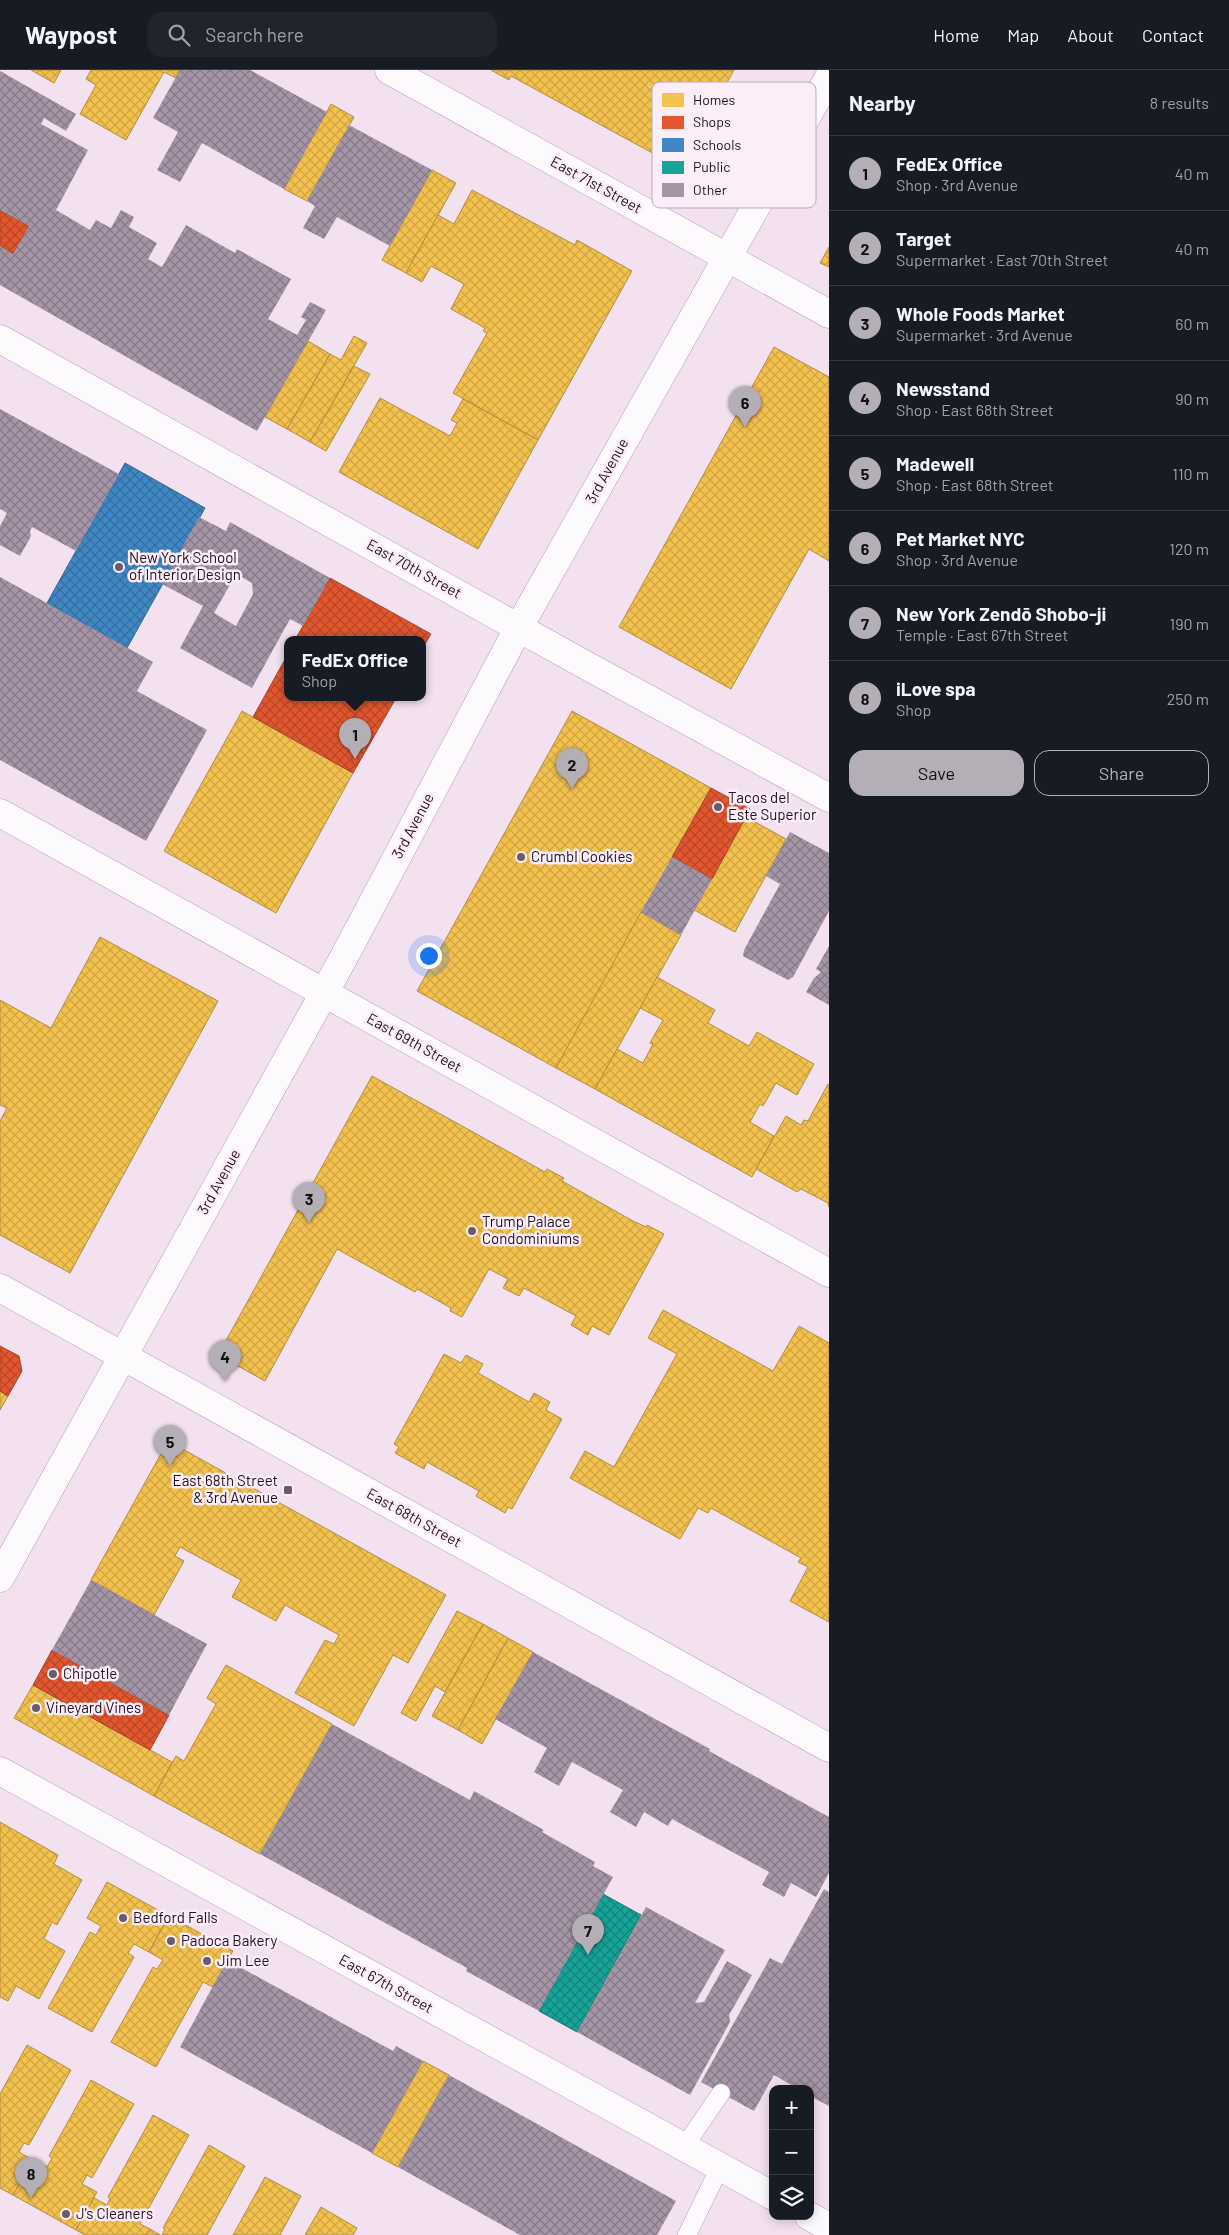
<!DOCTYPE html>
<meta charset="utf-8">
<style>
:root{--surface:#171b24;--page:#20242c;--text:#f1f3f6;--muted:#9ea1a6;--line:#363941;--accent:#b4afb6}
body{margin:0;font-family:Barlow,sans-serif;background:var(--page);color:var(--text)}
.controls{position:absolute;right:15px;bottom:15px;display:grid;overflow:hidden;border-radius:10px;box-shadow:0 2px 12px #0003}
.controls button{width:45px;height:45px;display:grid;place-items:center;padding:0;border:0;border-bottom:1px solid var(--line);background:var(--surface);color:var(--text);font:25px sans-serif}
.you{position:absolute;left:428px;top:885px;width:18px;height:18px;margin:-12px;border:4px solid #fff;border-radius:50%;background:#1a73e8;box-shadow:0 0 0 8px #1a73e833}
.badge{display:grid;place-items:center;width:32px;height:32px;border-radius:50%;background:var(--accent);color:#111;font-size:16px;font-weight:700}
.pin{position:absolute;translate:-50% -41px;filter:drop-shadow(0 1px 2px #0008)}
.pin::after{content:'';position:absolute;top:26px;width:18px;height:15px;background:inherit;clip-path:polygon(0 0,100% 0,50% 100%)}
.popup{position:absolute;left:284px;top:566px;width:142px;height:65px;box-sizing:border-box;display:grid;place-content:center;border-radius:10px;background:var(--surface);filter:drop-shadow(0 1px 4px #0005);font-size:16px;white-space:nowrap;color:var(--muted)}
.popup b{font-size:19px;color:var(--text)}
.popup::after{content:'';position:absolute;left:50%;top:100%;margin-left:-10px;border:10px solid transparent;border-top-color:var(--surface)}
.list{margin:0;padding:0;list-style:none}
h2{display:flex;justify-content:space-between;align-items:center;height:65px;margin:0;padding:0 20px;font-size:21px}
h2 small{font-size:16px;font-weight:400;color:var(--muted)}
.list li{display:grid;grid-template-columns:32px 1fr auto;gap:15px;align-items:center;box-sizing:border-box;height:75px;padding:0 20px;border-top:1px solid var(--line)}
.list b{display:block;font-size:19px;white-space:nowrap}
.list p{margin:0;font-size:16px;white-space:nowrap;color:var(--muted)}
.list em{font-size:16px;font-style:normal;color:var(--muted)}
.actions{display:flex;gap:10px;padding:15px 20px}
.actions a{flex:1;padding:11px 0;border:1px solid var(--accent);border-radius:15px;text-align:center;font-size:18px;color:var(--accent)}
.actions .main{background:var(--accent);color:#111}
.icon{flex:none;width:28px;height:28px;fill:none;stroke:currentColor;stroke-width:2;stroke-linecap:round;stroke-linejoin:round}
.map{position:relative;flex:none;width:829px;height:2165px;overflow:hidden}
header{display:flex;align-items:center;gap:30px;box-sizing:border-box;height:70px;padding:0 25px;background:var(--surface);border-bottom:1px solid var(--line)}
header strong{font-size:24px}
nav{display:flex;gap:28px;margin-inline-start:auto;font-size:18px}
.search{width:350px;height:45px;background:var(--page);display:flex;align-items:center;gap:12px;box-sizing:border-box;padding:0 18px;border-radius:15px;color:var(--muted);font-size:19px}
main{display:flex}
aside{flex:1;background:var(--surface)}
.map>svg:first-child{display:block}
</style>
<header>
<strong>Waypost</strong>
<div class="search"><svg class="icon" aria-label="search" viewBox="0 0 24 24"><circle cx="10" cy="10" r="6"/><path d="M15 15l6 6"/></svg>Search here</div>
<nav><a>Home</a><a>Map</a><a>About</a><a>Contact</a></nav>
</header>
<main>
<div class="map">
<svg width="829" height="2165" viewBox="0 0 829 2165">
<defs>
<pattern id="homes-cross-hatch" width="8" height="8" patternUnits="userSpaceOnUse" patternTransform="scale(1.25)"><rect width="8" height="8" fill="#f2c14e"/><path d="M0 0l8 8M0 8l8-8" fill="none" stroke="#cfa544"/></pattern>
<pattern id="shops-cross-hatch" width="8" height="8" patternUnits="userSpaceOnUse" patternTransform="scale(1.25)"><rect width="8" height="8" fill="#e4572e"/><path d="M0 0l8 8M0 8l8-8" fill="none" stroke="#b84727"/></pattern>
<pattern id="schools-cross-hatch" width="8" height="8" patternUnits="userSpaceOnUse" patternTransform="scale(1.25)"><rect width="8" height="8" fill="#3f88c5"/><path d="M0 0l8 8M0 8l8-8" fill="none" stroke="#346e9f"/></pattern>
<pattern id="public-cross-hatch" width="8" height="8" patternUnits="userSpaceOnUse" patternTransform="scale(1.25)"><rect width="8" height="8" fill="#17a398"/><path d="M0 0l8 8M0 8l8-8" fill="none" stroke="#14847b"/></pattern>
<pattern id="building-cross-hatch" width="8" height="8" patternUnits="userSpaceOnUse" patternTransform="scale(1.25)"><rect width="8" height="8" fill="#a596a7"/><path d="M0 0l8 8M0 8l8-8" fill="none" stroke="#867987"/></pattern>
</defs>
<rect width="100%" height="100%" fill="#f3e1f0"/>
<g fill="url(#homes-cross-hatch)" stroke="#b38d3f">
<path d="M31 0H61L54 13Z"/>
<path d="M91 0H180L176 8 164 2 126 70 80 44 96 15 86 9Z"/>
<path d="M491 0H734L680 98 511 6 509 10Z"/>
<path d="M331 34 354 47 307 131 284 119Z"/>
<path d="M432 100 456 113 406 203 382 190Z"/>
<path d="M472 120 575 175 577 170 632 201 538 370 453 323 487 263 483 261 485 258 451 239 464 214 431 196 422 212 406 203 438 145 454 154Z"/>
<path d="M829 177V197L820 193Z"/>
<path d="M354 266 367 273 310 372 287 359 330 284 341 290Z"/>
<path d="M308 271 330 284 287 359 265 347Z"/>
<path d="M774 277 829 307V491L809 479 731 619 619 557Z"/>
<path d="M354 296 370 304 326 381 310 372Z"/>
<path d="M380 328 450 366 457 353 451 350 463 329 538 370 478 479 339 402Z"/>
<path d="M242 641 353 703 276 843 164 781Z"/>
<path d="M572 641 711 718 556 998 417 921Z"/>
<path d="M746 747 786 769 735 862 694 840Z"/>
<path d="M641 842 681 865 595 1019 556 998Z"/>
<path d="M100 867 218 931 70 1203 0 1165V1051L7 1038 0 1035V930L51 958Z"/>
<path d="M657 907 715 940 708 953 749 976 757 962 814 994 797 1025 776 1013 763 1036 760 1034 750 1052 774 1066 752 1107 595 1019 617 979 643 993 653 974 650 973 663 950 640 938Z"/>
<path d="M372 1006 545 1102 547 1099 564 1108 562 1111 633 1151 646 1157 647 1155 664 1164 609 1265 592 1256 588 1265 571 1255 576 1246 524 1218 519 1226 503 1218 508 1209 489 1199 462 1247 450 1241 451 1238 417 1219 415 1222 337 1179 265 1311 218 1285Z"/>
<path d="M828 1014 829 1015V1137L828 1133 801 1119 797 1122 756 1099 786 1046 801 1055 804 1050 808 1051Z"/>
<path d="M663 1240 773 1301 799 1256 829 1273V1552L790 1531 808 1497 798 1492 801 1488 711 1438 708 1443 698 1438 680 1469 570 1408 585 1381 614 1397 677 1284 648 1268Z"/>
<path d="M444 1284 461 1293 466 1285 483 1294 478 1303 529 1332 534 1323 550 1332 546 1340 562 1349 512 1439 508 1437 505 1443 476 1426 479 1421 427 1392 424 1399 395 1383 399 1377 394 1374Z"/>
<path d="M0 1321 8 1326 0 1340Z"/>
<path d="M168 1371 446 1525 408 1593 393 1585 354 1656 295 1623 325 1570 334 1574 339 1565 285 1535 276 1551 232 1527 241 1510 180 1477 175 1486 184 1491 154 1545 91 1510Z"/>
<path d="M457 1541 483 1554 445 1622 435 1616 416 1651 401 1643Z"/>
<path d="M483 1554 508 1568 458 1660 432 1646Z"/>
<path d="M508 1568 533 1582 482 1674 458 1660Z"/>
<path d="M226 1595 332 1654 260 1784 154 1726 176 1686 184 1691 216 1634 207 1628Z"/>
<path d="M33 1615 172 1692 154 1726 14 1648Z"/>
<path d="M0 1752 58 1785 54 1794 82 1810 57 1855 52 1852 44 1869 65 1881 39 1929 16 1916 8 1931 0 1927Z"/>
<path d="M107 1812 169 1846 149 1882 134 1874 128 1883 134 1887 92 1962 48 1938 90 1862 96 1865 101 1856 87 1848Z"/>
<path d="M169 1846 233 1881 213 1917 203 1912 156 1997 111 1972 153 1897 157 1899 163 1890 149 1882Z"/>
<path d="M27 1975 71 2000 29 2075 24 2073 19 2082 33 2090 13 2125 0 2118V2024Z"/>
<path d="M423 1991 449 2005 398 2097 372 2083Z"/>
<path d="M91 2010 134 2034 92 2108 87 2105 82 2114 97 2122 76 2160 13 2125 33 2090 47 2097 52 2088 49 2086Z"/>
<path d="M153 2045 189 2065 140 2154 150 2159 146 2165H85L76 2160 94 2128 107 2135 110 2128 108 2127Z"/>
<path d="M209 2075 245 2096 207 2165H162L165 2159 163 2158Z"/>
<path d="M265 2107 301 2126 280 2165H233Z"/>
<path d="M321 2137 357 2158 353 2165H305Z"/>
<path d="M150 2159 160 2165H146Z"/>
</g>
<g fill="url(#shops-cross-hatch)" stroke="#a94329">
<path d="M0 140 29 156 13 184 0 176Z"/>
<path d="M330 508 431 564 422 579V570H295Z"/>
<path d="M288 584V628H396L353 703 253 647Z"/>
<path d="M711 718 750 739 712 809 672 787Z"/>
<path d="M0 1276 19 1286 22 1301 8 1326 0 1321Z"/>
<path d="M52 1580 169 1645 150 1680 33 1615Z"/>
</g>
<path fill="url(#schools-cross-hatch)" stroke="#356593" d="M125 393 205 438 127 578 47 533Z"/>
<path fill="url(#public-cross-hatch)" stroke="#197873" d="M603 1824 641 1845 577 1962 539 1941Z"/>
<g fill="url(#building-cross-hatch)" fill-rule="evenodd">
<path d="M180 0H250L327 42 284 119 202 73 180 112 157 100 178 62 153 48Z"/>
<path d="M0 1 76 44 66 61 44 48 41 54 88 80 56 140 90 160 96 150 111 158 121 140 134 147 129 157 157 173 148 189 162 197 186 155 235 183 237 179 291 209 268 249 297 265 306 250 301 247 310 232 326 240 257 361 0 215V176L13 184 29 156 0 140Z"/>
<path d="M349 55 432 100 390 176 337 147 324 169 303 158 315 136 307 131Z"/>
<path d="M0 339 119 404 76 481 32 457 30 461 31 466 20 486 0 475V456L7 443 0 439Z"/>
<path d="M199 447 226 461 230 452 330 508 303 556 290 549 252 618 180 578 203 536 162 514ZM236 504 252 513 253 524 236 556 214 543Z"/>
<path d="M0 507 153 592 137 621 207 660 146 771 0 690Z"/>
<path d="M790 762 829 783V841L793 907 788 910 743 886 744 880 780 814 766 806Z"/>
<path d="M672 787 712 809 681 865 641 842Z"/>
<path d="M829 876V935L806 922 814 908 821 902 816 899Z"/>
<path d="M91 1510 207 1574 169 1645 52 1580Z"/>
<path d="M533 1582 710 1679 709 1681 829 1747V1803L816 1827 791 1813 784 1827 762 1815 769 1802 672 1749 668 1756 644 1742 636 1757 610 1742 623 1720 572 1692 559 1716 534 1702 547 1678 495 1649Z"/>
<path d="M332 1654 470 1730 474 1721 544 1760 542 1762 595 1792 593 1796 613 1807 539 1941 466 1901 467 1898 260 1784Z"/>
<path d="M824 1819 829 1822V2036L810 2026V2019H798L774 2005 754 2041 701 2012 770 1888 782 1894Z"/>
<path d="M646 1837 725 1880 695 1933 704 1932 727 1891 752 1905 729 1945 730 1952 690 2025 577 1962Z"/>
<path d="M227 1890 393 1981 396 1976 423 1991 372 2083 180 1977Z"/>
<path d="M449 2005 676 2131 657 2165H520L398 2097Z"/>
</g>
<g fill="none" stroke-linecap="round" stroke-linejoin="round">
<g stroke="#b0a3af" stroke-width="19">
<g id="lane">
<path d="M684 2077 721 2023"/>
<path d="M687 2165 720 2097"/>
</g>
</g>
<g stroke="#b0a3af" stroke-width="29">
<g id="street">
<path d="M389 0 829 244"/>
<path d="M0 269 580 592 829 728"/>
<path d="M0 743 829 1203"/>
<path d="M0 1218 829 1678"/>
<path d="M0 1701 773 2126"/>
<path d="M809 2146 829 2157"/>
</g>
</g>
<g stroke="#b0a3af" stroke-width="29">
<path id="primary" d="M0 1508 344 887 519 557 829 7"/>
</g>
<use href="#lane" stroke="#fdfafd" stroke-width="18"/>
<use href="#street" stroke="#fdfafd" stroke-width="28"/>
<use href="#primary" stroke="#fdfafd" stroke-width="28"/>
</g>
<g fill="#695b67" stroke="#fcedf9" stroke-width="2">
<circle cx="119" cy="497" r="5"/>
<circle cx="718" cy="737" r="5"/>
<circle cx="521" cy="787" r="5"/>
<circle cx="472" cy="1161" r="5"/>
<rect x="283" y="1415" width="10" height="10" rx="2.5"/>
<circle cx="53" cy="1604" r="5"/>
<circle cx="36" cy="1638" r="5"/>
<circle cx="123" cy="1848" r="5"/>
<circle cx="171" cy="1871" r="5"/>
<circle cx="207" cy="1891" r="5"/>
<circle cx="66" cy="2144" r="5"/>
</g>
<g text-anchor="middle" stroke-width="5" stroke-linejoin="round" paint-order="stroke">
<g font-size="15" fill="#1f131d" stroke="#fcedf9">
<text transform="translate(596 115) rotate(29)" y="5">East 71st Street</text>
<text transform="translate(607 401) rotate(-61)" y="5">3rd Avenue</text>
<text transform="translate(414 499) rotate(29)" y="5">East 70th Street</text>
<text transform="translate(413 756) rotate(-62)" y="5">3rd Avenue</text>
<text transform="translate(414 973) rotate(29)" y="5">East 69th Street</text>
<text transform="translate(219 1112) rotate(-61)" y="5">3rd Avenue</text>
<text transform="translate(414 1448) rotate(29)" y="5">East 68th Street</text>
<text transform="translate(386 1914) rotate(29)" y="5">East 67th Street</text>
</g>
<g font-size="15" fill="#1f131d" stroke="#fcedf9" text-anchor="start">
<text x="129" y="493">New York School<tspan x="129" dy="17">of Interior Design</tspan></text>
<text x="728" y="733">Tacos del<tspan x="728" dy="17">Este Superior</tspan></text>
<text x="531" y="792">Crumbl Cookies</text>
<text x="482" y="1157">Trump Palace<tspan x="482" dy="17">Condominiums</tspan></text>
<text x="278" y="1416" text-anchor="end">East 68th Street<tspan x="278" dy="17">&amp; 3rd Avenue</tspan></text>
<text x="63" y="1609">Chipotle</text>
<text x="46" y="1643">Vineyard Vines</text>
<text x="133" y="1853">Bedford Falls</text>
<text x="181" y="1876">Padoca Bakery</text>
<text x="217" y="1896">Jim Lee</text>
<text x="76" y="2149">J's Cleaners</text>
</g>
</g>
<rect x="652" y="12" width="164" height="126" rx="8" fill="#fcedf9" stroke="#baacb7" stroke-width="1"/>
<rect x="662" y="23" width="22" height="14" fill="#f2c14e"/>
<rect x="662" y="46" width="22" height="13" fill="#e4572e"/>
<rect x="662" y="68" width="22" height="14" fill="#3f88c5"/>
<rect x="662" y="91" width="22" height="13" fill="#17a398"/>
<rect x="662" y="113" width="22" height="14" fill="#a596a7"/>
<g font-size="14" fill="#1f131d">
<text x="693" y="35">Homes</text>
<text x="693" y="57">Shops</text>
<text x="693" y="80">Schools</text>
<text x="693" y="102">Public</text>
<text x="693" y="125">Other</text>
</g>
</svg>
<div class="controls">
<button>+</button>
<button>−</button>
<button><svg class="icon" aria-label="layers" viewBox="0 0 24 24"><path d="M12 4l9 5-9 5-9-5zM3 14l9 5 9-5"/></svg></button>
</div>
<div class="you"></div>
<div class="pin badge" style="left:355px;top:689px">1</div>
<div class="popup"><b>FedEx Office</b>Shop</div>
<div class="pin badge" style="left:572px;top:719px">2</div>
<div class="pin badge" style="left:309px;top:1153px">3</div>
<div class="pin badge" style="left:225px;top:1311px">4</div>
<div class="pin badge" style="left:170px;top:1396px">5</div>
<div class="pin badge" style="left:745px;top:357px">6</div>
<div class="pin badge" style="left:588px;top:1885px">7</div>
<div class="pin badge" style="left:31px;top:2128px">8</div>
</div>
<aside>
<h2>Nearby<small>8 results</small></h2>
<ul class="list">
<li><span class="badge">1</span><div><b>FedEx Office</b><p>Shop · 3rd Avenue</p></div><em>40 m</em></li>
<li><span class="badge">2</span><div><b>Target</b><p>Supermarket · East 70th Street</p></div><em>40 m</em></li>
<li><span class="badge">3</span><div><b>Whole Foods Market</b><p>Supermarket · 3rd Avenue</p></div><em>60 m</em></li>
<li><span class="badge">4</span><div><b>Newsstand</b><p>Shop · East 68th Street</p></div><em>90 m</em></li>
<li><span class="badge">5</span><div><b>Madewell</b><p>Shop · East 68th Street</p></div><em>110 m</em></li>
<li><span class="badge">6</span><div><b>Pet Market NYC</b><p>Shop · 3rd Avenue</p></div><em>120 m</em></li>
<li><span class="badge">7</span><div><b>New York Zendō Shobo-ji</b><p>Temple · East 67th Street</p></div><em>190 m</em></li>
<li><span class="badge">8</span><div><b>iLove spa</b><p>Shop</p></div><em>250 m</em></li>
</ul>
<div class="actions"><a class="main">Save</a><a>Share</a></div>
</aside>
</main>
